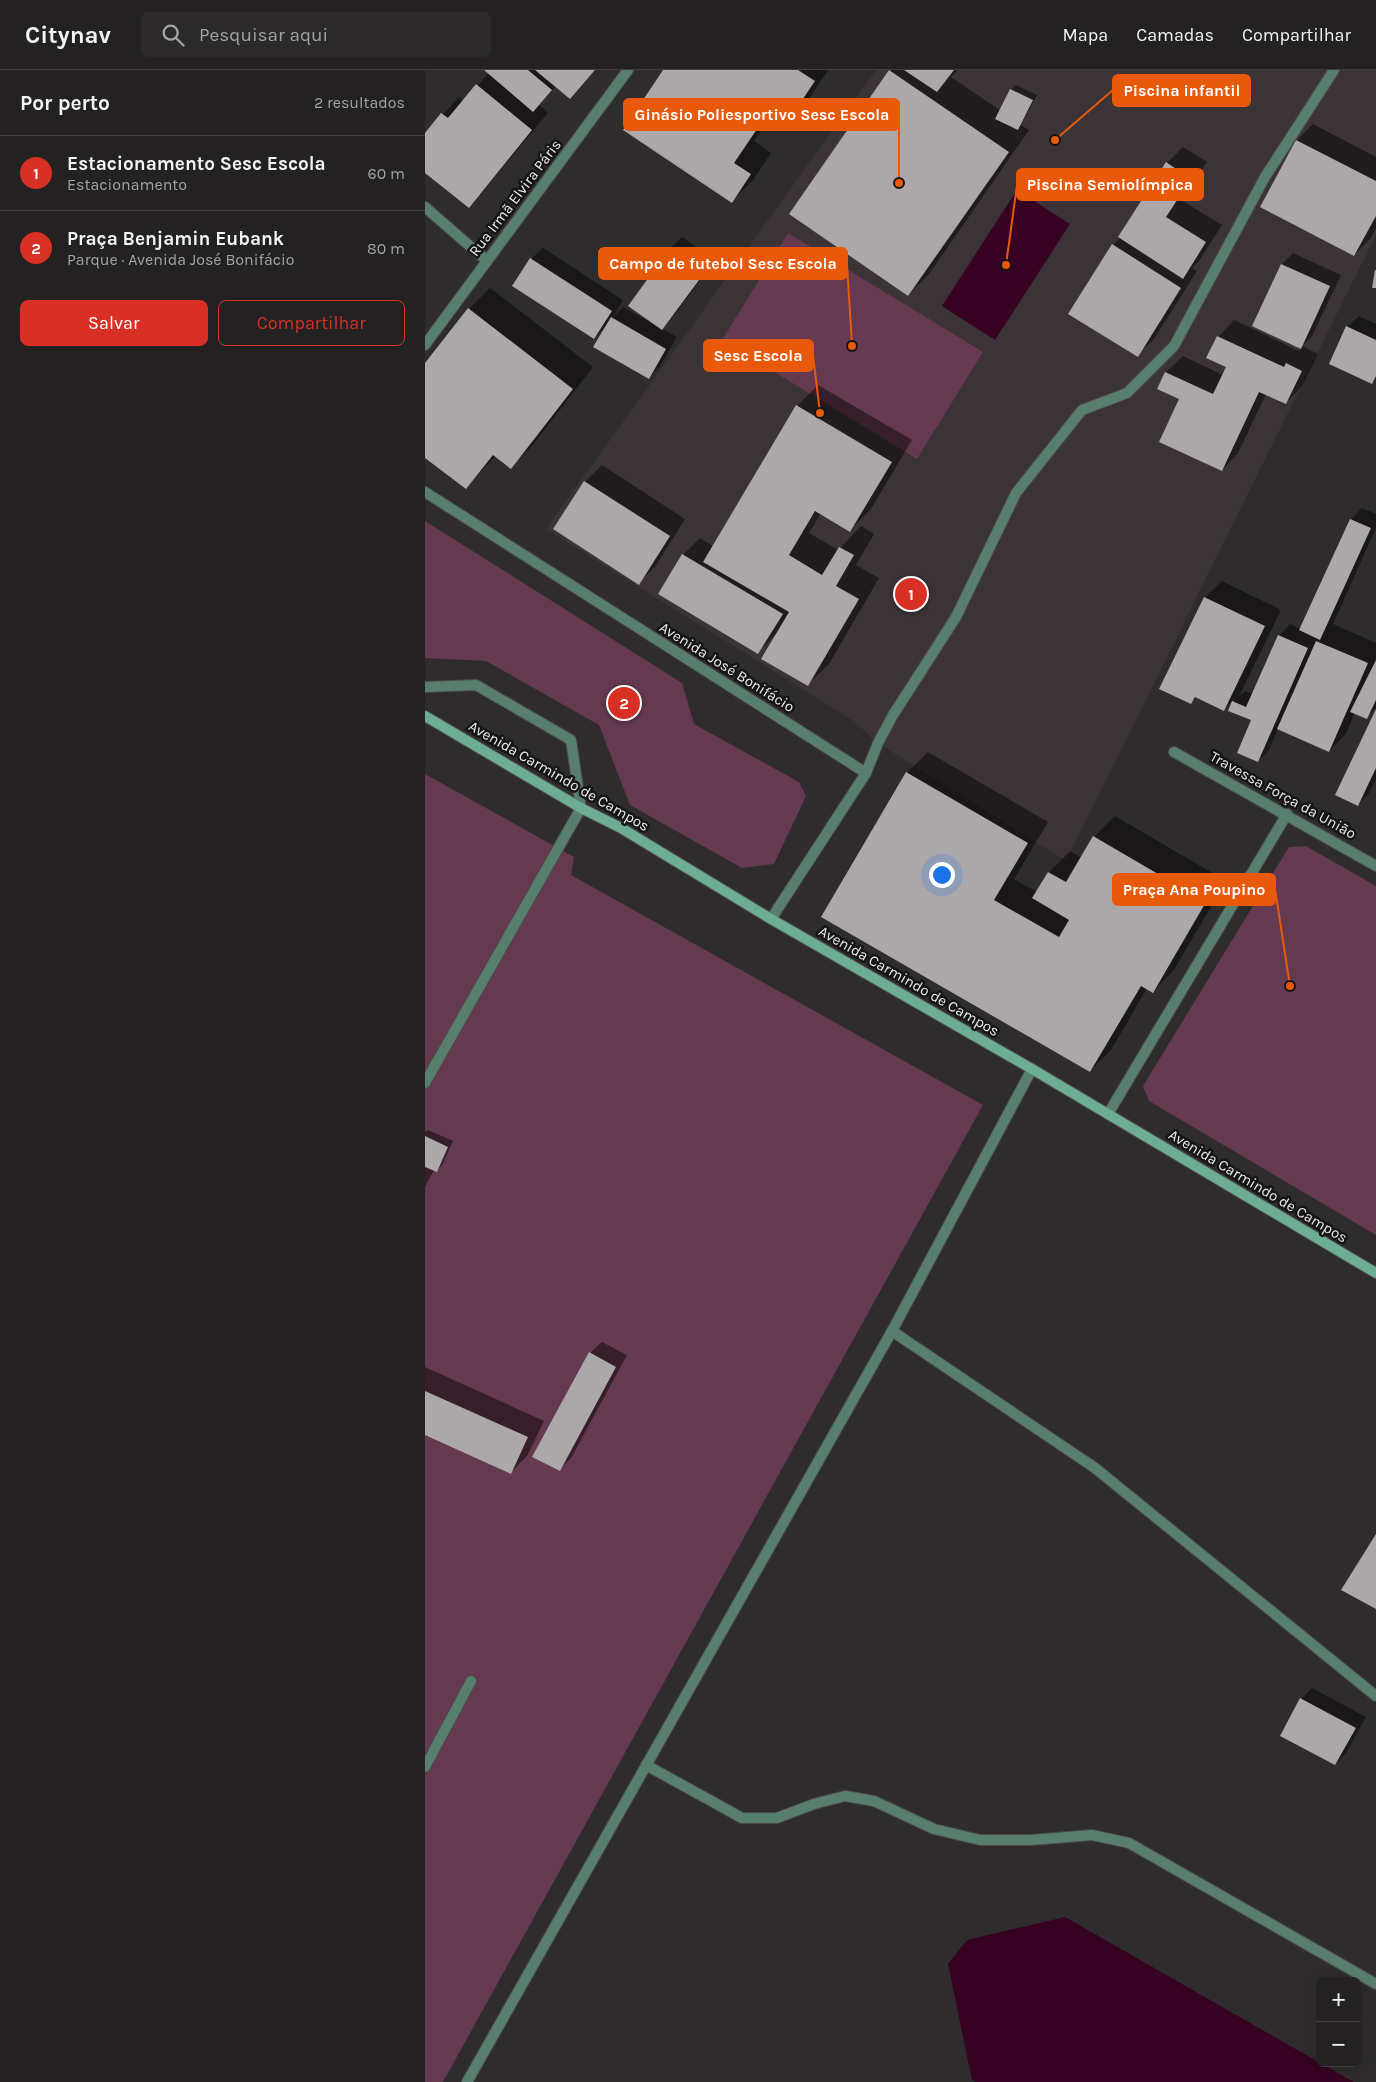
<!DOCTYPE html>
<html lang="pt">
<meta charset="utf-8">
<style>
:root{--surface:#232122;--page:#2b292a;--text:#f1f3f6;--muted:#a3a3a5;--line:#403e40;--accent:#d93025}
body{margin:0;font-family:Karla,sans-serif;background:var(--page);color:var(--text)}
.controls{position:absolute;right:15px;bottom:15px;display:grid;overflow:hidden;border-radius:8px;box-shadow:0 2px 12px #0003}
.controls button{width:45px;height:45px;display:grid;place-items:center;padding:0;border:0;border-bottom:1px solid var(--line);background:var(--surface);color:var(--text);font:25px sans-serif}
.you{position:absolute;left:516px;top:804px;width:18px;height:18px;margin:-12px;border:4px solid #fff;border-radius:50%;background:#1a73e8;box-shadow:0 0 0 8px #1a73e833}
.badge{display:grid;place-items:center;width:32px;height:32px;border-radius:50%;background:var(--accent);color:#fff;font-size:16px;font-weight:700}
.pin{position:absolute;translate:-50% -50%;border:2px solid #fff;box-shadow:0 1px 5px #0006}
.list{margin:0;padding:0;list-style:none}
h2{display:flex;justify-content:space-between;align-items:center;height:65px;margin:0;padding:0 20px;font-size:21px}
h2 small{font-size:16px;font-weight:400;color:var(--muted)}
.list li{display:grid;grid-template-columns:32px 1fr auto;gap:15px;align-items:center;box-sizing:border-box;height:75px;padding:0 20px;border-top:1px solid var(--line)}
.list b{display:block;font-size:19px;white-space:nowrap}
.list p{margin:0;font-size:16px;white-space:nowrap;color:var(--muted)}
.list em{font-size:16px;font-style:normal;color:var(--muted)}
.actions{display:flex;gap:10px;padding:15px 20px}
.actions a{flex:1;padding:11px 0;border:1px solid var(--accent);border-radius:8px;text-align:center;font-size:18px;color:var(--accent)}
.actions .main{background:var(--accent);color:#fff}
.icon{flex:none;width:28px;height:28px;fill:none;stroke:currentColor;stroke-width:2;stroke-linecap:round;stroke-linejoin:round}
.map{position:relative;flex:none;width:951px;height:2012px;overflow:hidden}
header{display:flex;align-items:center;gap:30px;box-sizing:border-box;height:70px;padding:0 25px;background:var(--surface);border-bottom:1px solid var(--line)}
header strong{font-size:24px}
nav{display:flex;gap:28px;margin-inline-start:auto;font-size:18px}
.search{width:350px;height:45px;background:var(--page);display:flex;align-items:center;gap:12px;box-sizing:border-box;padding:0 18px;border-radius:8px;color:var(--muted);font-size:19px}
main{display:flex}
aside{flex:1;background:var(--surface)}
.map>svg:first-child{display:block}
</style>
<header>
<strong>Citynav</strong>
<div class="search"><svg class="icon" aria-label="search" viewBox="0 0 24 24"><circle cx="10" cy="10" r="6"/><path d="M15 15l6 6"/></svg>Pesquisar aqui</div>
<nav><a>Mapa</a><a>Camadas</a><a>Compartilhar</a></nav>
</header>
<main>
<aside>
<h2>Por perto<small>2 resultados</small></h2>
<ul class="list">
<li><span class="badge">1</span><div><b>Estacionamento Sesc Escola</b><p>Estacionamento</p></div><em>60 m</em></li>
<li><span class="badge">2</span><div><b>Praça Benjamin Eubank</b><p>Parque · Avenida José Bonifácio</p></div><em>80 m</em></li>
</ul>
<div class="actions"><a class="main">Salvar</a><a>Compartilhar</a></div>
</aside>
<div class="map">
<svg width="951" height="2012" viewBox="0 0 951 2012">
<rect width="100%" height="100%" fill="#2f2c2d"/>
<path fill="#3c3337" d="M451 0H951V165L641 791 453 673 427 650 121 459Z"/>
<g fill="#65394f">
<path d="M363 163 558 282 492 389 297 270Z"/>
<path d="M0 451 257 613 269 654 374 712 381 726 349 794 317 798 205 735 174 655 61 591 0 588Z"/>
<path d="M0 704 149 787 146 805 558 1035 18 2012H0Z"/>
<path d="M881 776 951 816V1165L724 1031 718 1016 864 777Z"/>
</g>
<g fill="#370122">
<path d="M592 120 645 154 570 270 517 236Z"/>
<path d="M640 1847 895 1993 929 2012H551L547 2010 523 1894 542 1870Z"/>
</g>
<g fill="#0007">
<path d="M61 0H171L145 27 131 16 114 35 123 43 60 119 44 136 0 101V65L34 27 39 31 64 3Z"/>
<path d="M239 0H403L386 26 365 47 352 38 329 71 346 83 328 110 307 131Z"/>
<path d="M466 0H533L526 7 576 41 586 20 591 15 612 25 596 55 604 60 504 204 483 225 365 144Z"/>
<path d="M888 54 951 87V158L946 168 929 185 837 136 872 70Z"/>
<path d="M758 77 782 92 756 130 797 155 774 191 767 198 772 201 729 269 712 285 688 175 696 167 742 93Z"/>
<path d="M257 167 290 190 248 247 237 259 252 267 235 296 224 307 182 255 169 268 89 216 106 189 118 178 198 230 188 247 198 237 223 251 224 250 204 235 246 178Z"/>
<path d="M868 183 916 205 887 266 877 276 893 284 877 316 861 333 841 324 813 383 797 400 756 329 734 318 741 302 758 286 798 305 802 296 793 267 809 250 874 281 877 278 829 255 857 194Z"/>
<path d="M65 218 168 297 107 376 86 397 71 385 41 418 0 387V296L44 239Z"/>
<path d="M934 246 951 254V308L947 313 922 257Z"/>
<path d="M393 315 487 370 446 439 425 460 396 443 384 463 413 480 436 456 449 464 431 495 454 508 404 594 382 615 351 564 333 582 235 524 258 485 275 468 288 476 372 336Z"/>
<path d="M177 395 260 449 230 497 213 513 160 412Z"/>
<path d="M937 438 951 444V458L908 554 951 573V638L941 648 930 642 921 664 904 681 853 659 844 680 833 691 828 650 805 640 810 628 799 639 772 626 766 633 780 528 797 511 856 540 814 626 820 621 828 624 854 566 865 554 876 559 926 449Z"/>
<path d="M951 642V709L944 723 933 735Z"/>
<path d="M503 682 623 752 589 809 612 822 624 802 645 781 657 788 669 767 690 746 801 811 749 900 728 921 722 918 686 980 665 1001 482 703Z"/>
<path d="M3 1060 28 1071 17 1095 12 1101 9 1100 0 1117V1062Z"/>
<path d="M177 1272 202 1285 146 1388 134 1400 165 1283Z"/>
<path d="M0 1297 119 1351 102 1386 86 1402 0 1364Z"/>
<path d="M887 1618 941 1647 921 1683 910 1694 876 1629Z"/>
</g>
<g fill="#aca8a9">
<path d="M59 0H103L127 20 108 42Z"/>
<path d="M110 0H170L145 29Z"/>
<path d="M238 0H373L390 11 365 48 347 37 309 93 326 104 307 133 198 60Z"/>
<path d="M464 0 584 82 483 226 364 144Z"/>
<path d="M479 0H529L512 22Z"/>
<path d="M51 14 107 60 44 138 0 103V63L16 43 23 48Z"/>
<path d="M585 19 608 30 593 60 570 49Z"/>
<path d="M871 70 951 111V146L929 186 835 137Z"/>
<path d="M741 92 766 109 741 147 781 172 758 209 693 167Z"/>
<path d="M687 174 756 218 713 287 643 244Z"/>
<path d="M245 178 280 202 237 260 203 236Z"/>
<path d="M105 188 187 241 169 269 87 216Z"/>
<path d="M856 194 905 216 876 279 827 256Z"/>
<path d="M950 200H951V218H947Z"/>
<path d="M43 238 148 319 86 399 68 385 41 419 0 388V293Z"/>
<path d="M186 247 241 279 224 309 168 277Z"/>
<path d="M921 256 951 270V306L947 314 904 294Z"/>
<path d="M792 266 859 297 861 293 877 301 861 334 834 322 797 401 734 372 754 329 732 319 740 302 788 324 801 297 781 288Z"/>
<path d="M371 335 467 392 425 462 390 441 364 485 397 505 414 477 429 485 411 516 434 529 383 616 336 589 364 542 278 492Z"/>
<path d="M159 411 245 466 214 515 128 459Z"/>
<path d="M925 449 946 458 895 570 874 560Z"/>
<path d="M257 484 358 544 333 584 233 524Z"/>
<path d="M779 527 840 556 799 641 770 627 766 634 734 619Z"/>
<path d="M853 565 883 578 833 692 812 683 826 650 803 641 807 631 821 637Z"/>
<path d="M891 571 943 593 904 682 852 659Z"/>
<path d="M951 590V630L942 649 925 642Z"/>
<path d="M951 639V698L933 736 910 725Z"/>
<path d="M481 702 603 773 569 830 634 867 644 850 607 828 623 802 641 812 668 766 781 832 728 923 716 916 665 1002 396 847Z"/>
<path d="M0 1066 23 1077 12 1102 0 1097Z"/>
<path d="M164 1282 191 1297 135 1401 107 1387Z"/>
<path d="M0 1321 103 1367 86 1404 0 1365Z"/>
<path d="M951 1464V1539L916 1520Z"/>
<path d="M875 1628 931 1658 910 1695 855 1666Z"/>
</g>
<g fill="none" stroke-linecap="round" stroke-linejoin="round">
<g stroke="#4d4a4b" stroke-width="12">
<g id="lane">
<path d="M0 617 51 615 146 670 156 738 0 1013"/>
<path d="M441 703 453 673 468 645 531 547 591 423 657 340 702 323 749 276 840 107 909 0"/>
<path d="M467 1261 670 1398 951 1626"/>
<path d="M221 1695 317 1748H352L389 1734 420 1726 449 1731 509 1759 555 1770H606L667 1765 704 1773 951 1914"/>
<path d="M0 1697 46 1611"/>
<path d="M42 2012 467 1261 607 999"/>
</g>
</g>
<g stroke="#4d4a4b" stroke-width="12">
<g id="street">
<path d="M0 137 62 191"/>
<path d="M0 275 203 0"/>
<path d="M0 422 441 703 346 849"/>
<path d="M749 682 951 796"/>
<path d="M683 1044 862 744"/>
</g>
</g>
<g stroke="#4d4a4b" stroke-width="12">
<path id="secondary" d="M0 646 156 738 196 758 346 849 607 999 951 1203"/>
</g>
<use href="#lane" stroke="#587f6e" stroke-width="10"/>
<use href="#street" stroke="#587f6e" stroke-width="10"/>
<use href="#secondary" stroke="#6dad92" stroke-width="10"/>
</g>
<g text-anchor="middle" stroke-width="5" stroke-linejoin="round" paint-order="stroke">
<g font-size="15" fill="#ebe9ea" stroke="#161515">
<text transform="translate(90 128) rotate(-53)" y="5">Rua Irmã Elvira Páris</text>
<text transform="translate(302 597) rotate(32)" y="5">Avenida José Bonifácio</text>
<text transform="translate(134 706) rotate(30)" y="5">Avenida Carmindo de Campos</text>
<text transform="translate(858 725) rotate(29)" y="5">Travessa Força da União</text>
<text transform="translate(484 911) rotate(30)" y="5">Avenida Carmindo de Campos</text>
<text transform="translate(833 1116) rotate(31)" y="5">Avenida Carmindo de Campos</text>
</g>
</g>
<path fill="none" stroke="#e8590c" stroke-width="2" d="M630 70L688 20M474 113L474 44M581 195L592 115M427 276L422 194M395 343L388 285M865 916L850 819"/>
<g fill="#e8590c" stroke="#161515" stroke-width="2">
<circle cx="630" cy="70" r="5"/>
<circle cx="474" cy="113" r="5"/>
<circle cx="581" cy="195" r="5"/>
<circle cx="427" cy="276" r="5"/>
<circle cx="395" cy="343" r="5"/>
<circle cx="865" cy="916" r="5"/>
</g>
<g fill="#e8590c" stroke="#e8590c" stroke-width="2">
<rect x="688" y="5" width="137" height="31" rx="5"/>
<rect x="199" y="29" width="275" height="31" rx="5"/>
<rect x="592" y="99" width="186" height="31" rx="5"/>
<rect x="174" y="178" width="248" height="31" rx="5"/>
<rect x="279" y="270" width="109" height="31" rx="5"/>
<rect x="688" y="804" width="162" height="31" rx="5"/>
</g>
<g font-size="16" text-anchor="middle" font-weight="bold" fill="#fff">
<text x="757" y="26">Piscina infantil</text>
<text x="337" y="50">Ginásio Poliesportivo Sesc Escola</text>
<text x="685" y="120">Piscina Semiolímpica</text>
<text x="298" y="199">Campo de futebol Sesc Escola</text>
<text x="333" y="291">Sesc Escola</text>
<text x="769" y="825">Praça Ana Poupino</text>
</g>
</svg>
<div class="controls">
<button>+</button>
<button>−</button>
</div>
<div class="you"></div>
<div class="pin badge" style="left:486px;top:524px">1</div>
<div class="pin badge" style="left:199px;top:633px">2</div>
</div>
</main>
